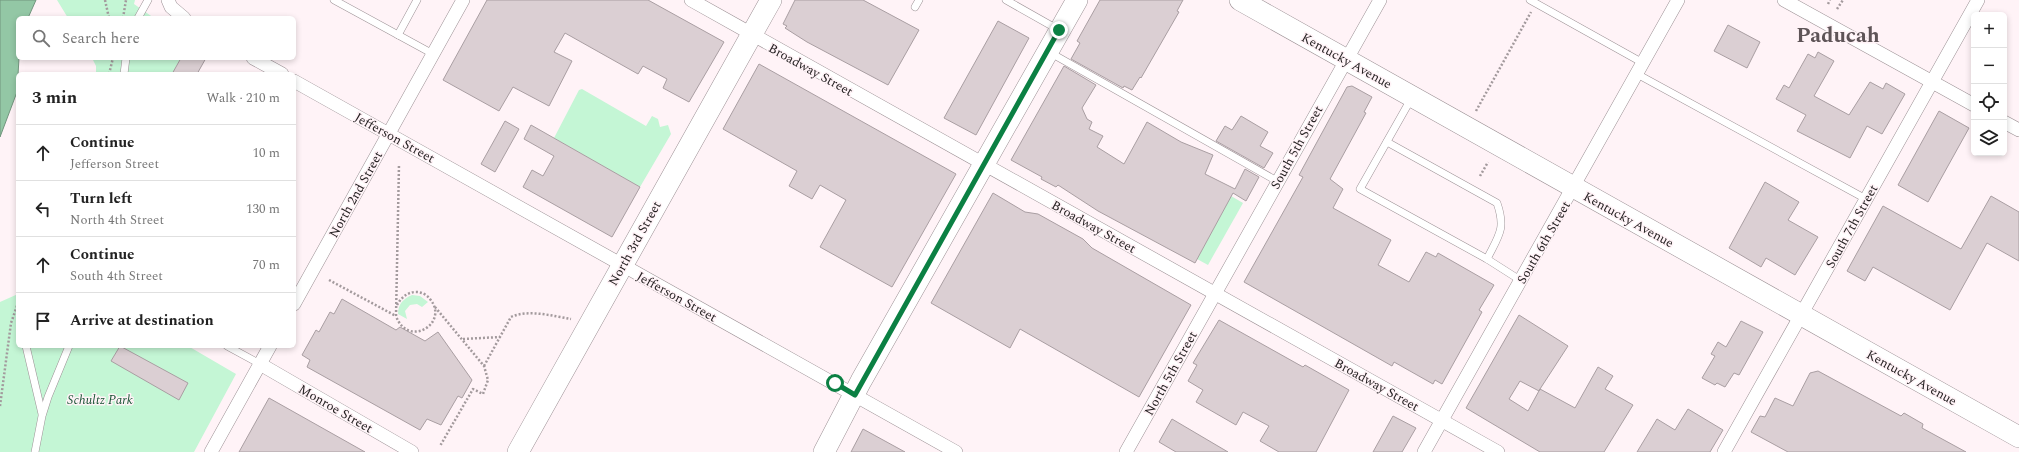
<!DOCTYPE html>
<meta charset="utf-8">
<style>
:root{--surface:#fff;--page:#f6f6f6;--text:#222;--muted:#767676;--line:#e0e0e0}
body{margin:0;font-family:Spectral,serif;background:var(--page);color:var(--text)}
.controls{position:absolute;right:12px;top:12px;display:grid;overflow:hidden;border-radius:6px;box-shadow:0 2px 6px #0003}
.controls button{width:36px;height:36px;display:grid;place-items:center;padding:0;border:0;border-bottom:1px solid var(--line);background:var(--surface);color:var(--text);font:20px sans-serif}
.stop{position:absolute;width:12px;height:12px;margin:-9px;border:3px solid #0b8043;border-radius:50%;background:#fff}
.stop.end{background:#0b8043;border-color:#fff;box-shadow:0 1px 4px #0008}
.list{margin:0;padding:0;list-style:none}
h2{display:flex;justify-content:space-between;align-items:center;height:52px;margin:0;padding:0 16px;font-size:17px}
h2 small{font-size:13px;font-weight:400;color:var(--muted)}
.list li{display:grid;grid-template-columns:26px 1fr auto;gap:12px;align-items:center;box-sizing:border-box;height:56px;padding:0 16px;border-top:1px solid var(--line)}
.list b{display:block;font-size:15px;white-space:nowrap}
.list p{margin:0;font-size:13px;white-space:nowrap;color:var(--muted)}
.list em{font-size:13px;font-style:normal;color:var(--muted)}
.icon{flex:none;width:22px;height:22px;fill:none;stroke:currentColor;stroke-width:2;stroke-linecap:round;stroke-linejoin:round}
.map{position:relative;flex:none;width:2019px;height:452px;overflow:hidden}
.search{position:absolute;background:var(--surface);box-shadow:0 2px 6px #0003;left:16px;top:16px;width:280px;height:44px;display:flex;align-items:center;gap:10px;box-sizing:border-box;padding:0 14px;border-radius:6px;color:var(--muted);font-size:15px}
.panel{position:absolute;background:var(--surface);box-shadow:0 2px 6px #0003;left:16px;top:72px;width:280px;height:276px;border-radius:6px}
.map>svg:first-child{display:block}
</style>
<div class="map">
<svg width="2019" height="452" viewBox="0 0 2019 452">
<rect width="100%" height="100%" fill="#fff3f7"/>
<g fill="#c4f6d5">
<path d="M57 0H135L134 4 154 18H68Z"/>
<path d="M92 58H202L193 74H96V66Z"/>
<path d="M582 89 646 126 652 116 658 119 660 127 668 125 671 134 640 187 554 138 579 90Z"/>
<path d="M1231 196 1243 203 1208 265 1197 259Z"/>
<path d="M18 294V346H188L236 374 194 452H0V302Z"/>
<path d="M412 295 420 296 428 302 422 307 417 304 410 305 405 311 407 319 398 314C398 304 403 299 412 295Z"/>
</g>
<path fill="#93c7a5" stroke="#72957e" d="M0 0H36L28 18H18L19 58 17 92 0 137Z"/>
<g fill="#dbcfd3" stroke="#a99ea2" fill-rule="evenodd">
<path d="M487 0H648L724 42 689 102 663 88 667 79 643 66 638 74 565 33 554 52 572 61 549 106 513 87 499 111 443 80Z"/>
<path d="M795 0H863L919 30 888 85 807 42 785 28 787 26 783 24Z"/>
<path d="M1100 0H1183L1177 11 1179 12 1141 78 1140 77 1132 90 1124 86 1123 88 1071 59 1080 43 1077 41Z"/>
<path d="M998 21 1029 38 976 135 944 118Z"/>
<path d="M1728 25 1760 42 1747 68 1714 51Z"/>
<path d="M1818 52 1834 61 1814 96 1849 115 1870 82 1883 89 1886 83 1905 94 1882 134 1867 126 1850 158 1797 131 1806 115 1776 99 1784 85 1789 88 1808 54 1815 58Z"/>
<path d="M181 58H206L197 74H172Z"/>
<path d="M759 64 956 174 892 287 820 247 846 200 820 185 812 199 789 186 797 171 723 129Z"/>
<path d="M1064 66 1096 85 1082 108 1087 119 1092 122 1089 129 1103 136 1097 147 1124 164 1147 122 1181 142 1213 155 1205 174 1235 189 1245 169 1259 177 1246 201 1233 193 1195 263 1098 211 1058 185 1056 187 1041 179 1042 177 1011 160Z"/>
<path d="M1352 86 1372 97 1364 112 1366 113 1330 179 1343 189 1333 208 1391 240 1378 265 1409 282 1426 252 1436 257 1438 253 1494 285 1479 310 1482 312 1442 384 1435 380 1433 384 1394 362 1392 366 1244 282 1303 177 1299 175 1347 87Z"/>
<path d="M1939 111 1969 128 1928 202 1898 185Z"/>
<path d="M1241 116 1268 132 1260 146 1273 153 1264 168 1216 141 1225 126 1232 130Z"/>
<path d="M505 121 519 129 495 172 481 164Z"/>
<path d="M531 125 640 187 612 237 523 187 532 170 543 176 554 156 524 139Z"/>
<path d="M1765 182 1799 202 1788 220 1818 237 1795 275 1766 258 1761 267 1729 248Z"/>
<path d="M993 193 1025 212 1038 214 1083 239 1092 248 1191 305 1139 397 1020 329 1010 348 931 303Z"/>
<path d="M1991 196 2019 212V261L1987 243 1950 310 1873 267 1865 281 1847 271 1883 206 1961 249Z"/>
<path d="M342 299 396 330 400 327 425 341 438 332 472 380 462 398 458 396 441 425 427 419 420 430 307 367 310 360 302 355 316 330 319 332 330 312 334 314Z"/>
<path d="M1519 315 1568 346 1540 389 1575 408 1598 367 1613 376 1605 389 1633 405 1604 452H1540L1466 408ZM1520 381 1539 391 1540 389 1528 411 1509 399Z"/>
<path d="M1219 320 1303 367 1305 365 1349 390 1316 452H1279L1260 441 1269 426 1243 412 1236 425 1196 402 1203 390 1188 381 1197 365 1193 363Z"/>
<path d="M1741 321 1763 332 1739 375 1734 373 1725 387 1717 383 1715 385 1702 378 1715 356 1711 354 1718 342 1726 347Z"/>
<path d="M120 346 188 383 179 400 111 361Z"/>
<path d="M1818 371 1901 416 1904 413 1923 424 1922 428 1966 452H1788L1751 432 1760 416 1765 417 1775 398 1793 406 1810 373Z"/>
<path d="M269 398 365 452H239Z"/>
<path d="M1688 409 1723 430 1710 452H1637L1657 419 1675 430Z"/>
<path d="M1393 416 1416 428 1402 452H1373Z"/>
<path d="M1172 419 1228 452H1176L1159 442Z"/>
<path d="M863 429 905 452H851Z"/>
</g>
<g fill="none" stroke-linecap="round" stroke-linejoin="round">
<g stroke="#9c9195" stroke-width="8">
<g id="lane">
<path d="M334 0 433 54"/>
<path d="M1006 0 1059 30"/>
<path d="M1530 0 1643 63"/>
<path d="M915 7 919 0"/>
<path d="M138 18 148 0"/>
<path d="M398 35 417 0"/>
<path d="M1049 52 1277 181"/>
<path d="M124 74 126 58"/>
<path d="M1637 74 1866 199"/>
<path d="M1411 99 1360 189 1487 259 1520 280"/>
<path d="M1387 142 1497 203C1506 229 1499 235 1487 259"/>
<path d="M26 346 42 414"/>
<path d="M227 346 260 364"/>
<path d="M35 452 42 416 48 397 69 346"/>
</g>
</g>
<g stroke="#9c9195" stroke-width="14">
<g id="street">
<path d="M168 0 171 7 184 18"/>
<path d="M691 0 1498 452"/>
<path d="M1784 0 1974 105"/>
<path d="M253 58 282 74"/>
<path d="M294 81 956 452"/>
<path d="M2004 122 2019 130"/>
<path d="M294 304 463 0"/>
<path d="M260 364 412 452"/>
<path d="M211 452 270 346"/>
<path d="M1126 452 1380 0"/>
<path d="M1424 452 1678 0"/>
<path d="M1724 452 1978 0"/>
</g>
</g>
<g stroke="#9c9195" stroke-width="22">
<g id="primary">
<path d="M1240 0 2019 437"/>
<path d="M518 452 771 0"/>
<path d="M824 452 861 381 1077 0"/>
</g>
</g>
<g stroke="#a39a9d" stroke-width="2.5" stroke-dasharray="2 2" stroke-linecap="butt">
<path d="M105 0 109 18"/>
<path d="M1828 4 1830 0"/>
<path d="M1837 9 1843 0"/>
<path d="M123 18 126 0"/>
<path d="M109 74 113 58"/>
<path d="M1476 111 1531 12"/>
<path d="M1480 176 1488 162"/>
<path d="M329 280 396 316"/>
<path d="M397 305C401 298 407 292 416 292 422 292 427 295 430 299 450 323 408 349 396 316L399 164"/>
<path d="M435 307 484 366 488 380 483 394 473 389 440 446"/>
<path d="M463 339 500 337"/>
<path d="M484 366 511 317C528 309 553 316 571 319"/>
<path d="M0 406 11 323 18 303"/>
</g>
<use href="#lane" stroke="#fff" stroke-width="7"/>
<use href="#street" stroke="#fff" stroke-width="13"/>
<use href="#primary" stroke="#fff" stroke-width="21"/>
</g>
<g fill="none" stroke-linecap="round" stroke-linejoin="round">
<path stroke="#0b8043" stroke-width="5" d="M835 383 855 395 1059 30"/>
</g>
<g text-anchor="middle" stroke-width="3" stroke-linejoin="round" paint-order="stroke">
<g font-size="13" fill="#252122" stroke="#fff3f7">
<text transform="translate(1347 60) rotate(29)" y="5">Kentucky Avenue</text>
<text transform="translate(811 69) rotate(29)" y="5">Broadway Street</text>
<text transform="translate(395 137) rotate(29)" y="5">Jefferson Street</text>
<text transform="translate(1296 147) rotate(-61)" y="5">South 5th Street</text>
<text transform="translate(355 194) rotate(-61)" y="5">North 2nd Street</text>
<text transform="translate(1629 219) rotate(29)" y="5">Kentucky Avenue</text>
<text transform="translate(1094 226) rotate(29)" y="5">Broadway Street</text>
<text transform="translate(1851 226) rotate(-61)" y="5">South 7th Street</text>
<text transform="translate(1543 242) rotate(-60)" y="5">South 6th Street</text>
<text transform="translate(634 243) rotate(-61)" y="5">North 3rd Street</text>
<text transform="translate(677 296) rotate(29)" y="5">Jefferson Street</text>
<text transform="translate(1170 373) rotate(-61)" y="5">North 5th Street</text>
<text transform="translate(1912 377) rotate(29)" y="5">Kentucky Avenue</text>
<text transform="translate(1377 384) rotate(29)" y="5">Broadway Street</text>
<text transform="translate(336 408) rotate(30)" y="5">Monroe Street</text>
</g>
<g font-size="13" font-style="italic" fill="#195435" stroke="#fff3f7">
<text x="100" y="404">Schultz Park</text>
</g>
<g font-size="21" font-weight="bold" fill="#5e5457" stroke="#fff3f7">
<text x="1838" y="42">Paducah</text>
</g>
</g>
</svg>
<div class="controls">
<button>+</button>
<button>−</button>
<button><svg class="icon" aria-label="locate" viewBox="0 0 24 24"><circle cx="12" cy="12" r="6"/><path d="M12 2v4M12 18v4M2 12h4M18 12h4"/></svg></button>
<button><svg class="icon" aria-label="layers" viewBox="0 0 24 24"><path d="M12 4l9 5-9 5-9-5zM3 14l9 5 9-5"/></svg></button>
</div>
<div class="stop" style="left:835px;top:383px"></div>
<div class="stop end" style="left:1059px;top:30px"></div>
<div class="search"><svg class="icon" aria-label="search" viewBox="0 0 24 24"><circle cx="10" cy="10" r="6"/><path d="M15 15l6 6"/></svg>Search here</div>
<section class="panel">
<h2>3 min<small>Walk · 210 m</small></h2>
<ul class="list">
<li><svg class="icon" aria-label="ahead" viewBox="0 0 24 24"><path d="M12 20V5M6 11l6-6 6 6"/></svg><div><b>Continue</b><p>Jefferson Street</p></div><em>10 m</em></li>
<li><svg class="icon" aria-label="left" viewBox="0 0 24 24"><path d="M17 20v-9H6M10 6l-5 5 5 5"/></svg><div><b>Turn left</b><p>North 4th Street</p></div><em>130 m</em></li>
<li><svg class="icon" aria-label="ahead" viewBox="0 0 24 24"><path d="M12 20V5M6 11l6-6 6 6"/></svg><div><b>Continue</b><p>South 4th Street</p></div><em>70 m</em></li>
<li><svg class="icon" aria-label="arrive" viewBox="0 0 24 24"><path d="M6 21V4h12l-3 4 3 4H6"/></svg><div><b>Arrive at destination</b></div></li>
</ul>
</section>
</div>
